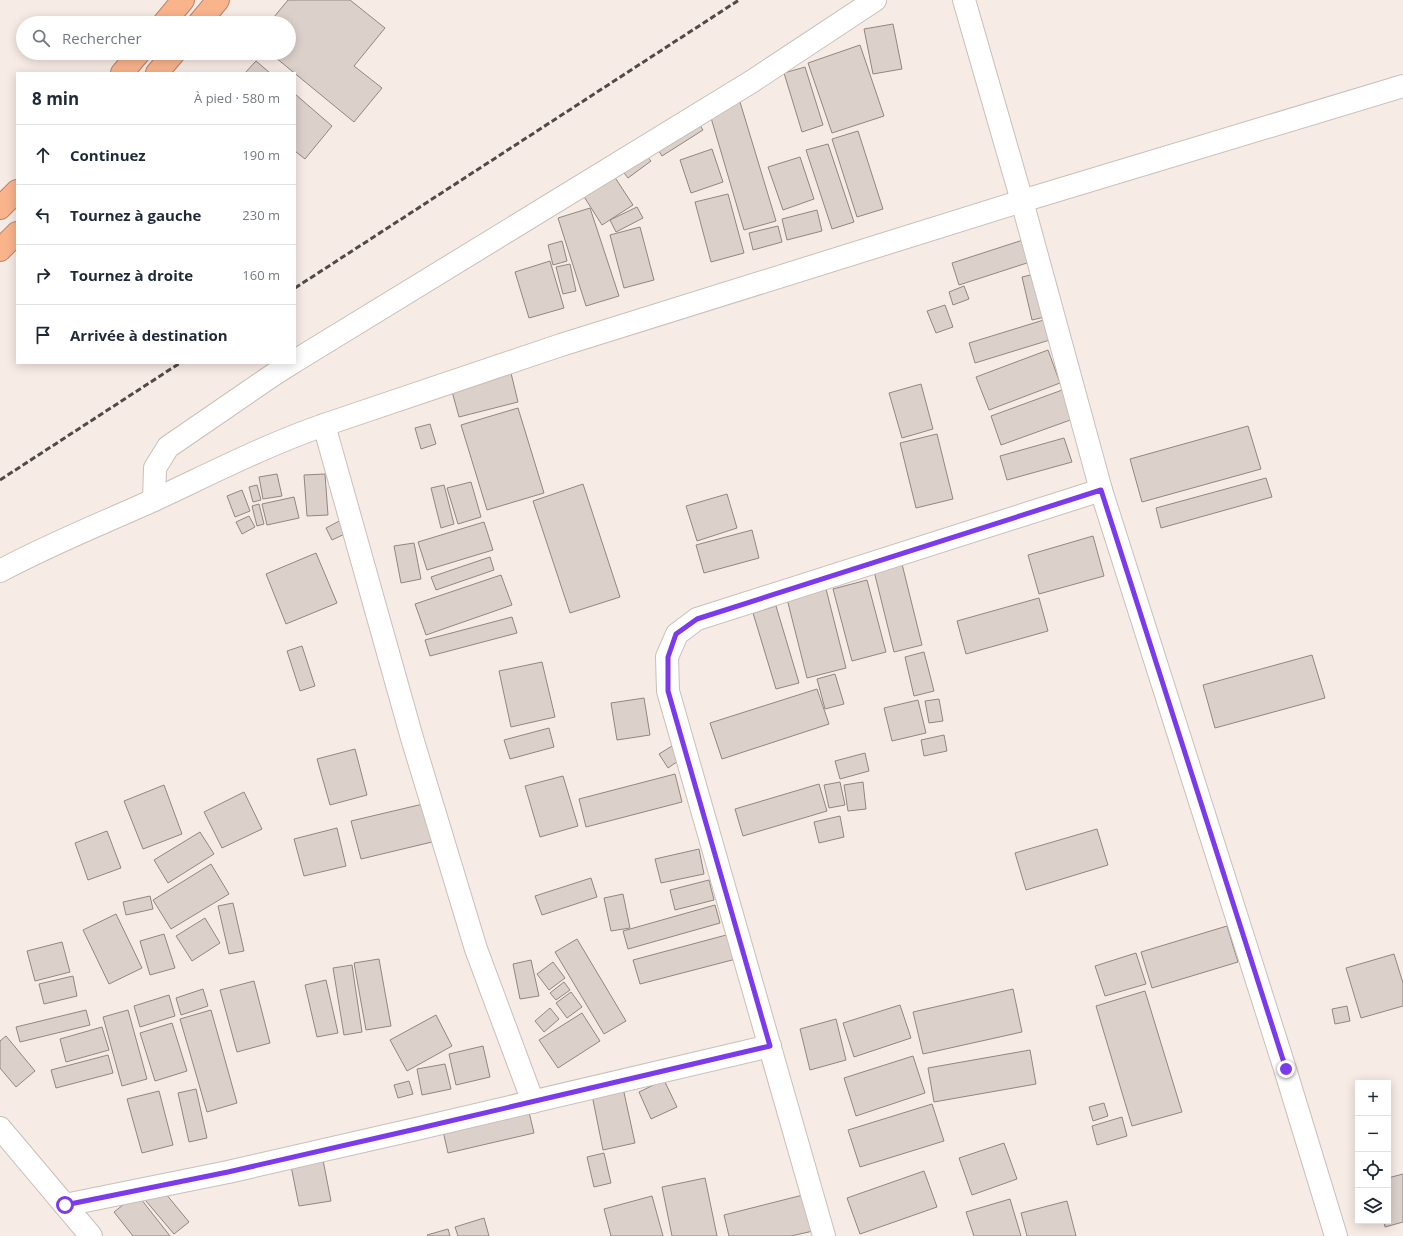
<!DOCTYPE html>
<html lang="fr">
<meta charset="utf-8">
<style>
:root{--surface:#fff;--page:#f6f6f7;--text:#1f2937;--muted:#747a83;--line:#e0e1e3}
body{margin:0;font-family:"Open Sans",sans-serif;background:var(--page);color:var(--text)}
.controls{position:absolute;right:12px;bottom:12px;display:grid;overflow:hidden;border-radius:0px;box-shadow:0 2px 10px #0003}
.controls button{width:36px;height:36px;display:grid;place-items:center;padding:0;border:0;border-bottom:1px solid var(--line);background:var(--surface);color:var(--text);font:20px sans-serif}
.stop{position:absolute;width:12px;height:12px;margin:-9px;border:3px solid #7c3aed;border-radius:50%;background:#fff}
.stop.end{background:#7c3aed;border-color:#fff;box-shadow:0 1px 4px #0008}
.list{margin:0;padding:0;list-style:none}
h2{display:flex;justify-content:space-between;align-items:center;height:52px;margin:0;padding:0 16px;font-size:17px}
h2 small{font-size:13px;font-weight:400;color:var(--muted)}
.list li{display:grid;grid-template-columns:26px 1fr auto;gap:12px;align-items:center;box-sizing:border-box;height:60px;padding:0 16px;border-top:1px solid var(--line)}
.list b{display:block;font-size:15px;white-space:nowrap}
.list em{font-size:13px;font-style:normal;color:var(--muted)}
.icon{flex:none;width:22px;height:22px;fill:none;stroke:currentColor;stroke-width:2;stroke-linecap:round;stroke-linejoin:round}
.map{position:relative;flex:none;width:1403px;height:1236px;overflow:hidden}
.search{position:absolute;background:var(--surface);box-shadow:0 2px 10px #0003;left:16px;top:16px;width:280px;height:44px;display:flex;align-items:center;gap:10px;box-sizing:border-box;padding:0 14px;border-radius:22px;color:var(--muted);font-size:15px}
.panel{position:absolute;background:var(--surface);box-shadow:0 2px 10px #0003;left:16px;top:72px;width:280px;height:292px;border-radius:0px}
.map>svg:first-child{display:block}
</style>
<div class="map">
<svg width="1403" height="1236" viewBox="0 0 1403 1236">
<rect width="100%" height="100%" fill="#f7ebe5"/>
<g fill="#dcd0ca" stroke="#918781">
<path d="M288 0H350L385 28 354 66 382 88 354 122 270 53H289V23H269Z"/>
<path d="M893 24 902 69 873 74 864 29Z"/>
<path d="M860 45 884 116 832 133 808 63Z"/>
<path d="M256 61 270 73H245Z"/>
<path d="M805 67 823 125 802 132 784 73Z"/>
<path d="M295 94 332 126 305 159 295 151Z"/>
<path d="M740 102 776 221 744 230 709 111Z"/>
<path d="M696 119 703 130 662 156 655 145Z"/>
<path d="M858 131 883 209 857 217 832 139Z"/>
<path d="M828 144 854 222 832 229 806 150Z"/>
<path d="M712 149 723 182 691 193 680 160Z"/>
<path d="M643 152 651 161 628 178 621 169Z"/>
<path d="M800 157 814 199 783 210 768 167Z"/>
<path d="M614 176 633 205 602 225 583 195Z"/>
<path d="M728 194 744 253 711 262 695 202Z"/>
<path d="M637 207 643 218 616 232 610 220Z"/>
<path d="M590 208 619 296 586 306 558 218Z"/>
<path d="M817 210 822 231 787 240 782 219Z"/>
<path d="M778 226 782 242 753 250 749 233Z"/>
<path d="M640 227 654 280 624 288 610 235Z"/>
<path d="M1023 240 1030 262 959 285 952 263Z"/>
<path d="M562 241 567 261 553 265 548 245Z"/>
<path d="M550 261 564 308 529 318 515 272Z"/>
<path d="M570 264 576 291 563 294 556 267Z"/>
<path d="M1039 273 1049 316 1032 320 1022 277Z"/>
<path d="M964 286 969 299 953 305 949 292Z"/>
<path d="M945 305 953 327 936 333 927 311Z"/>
<path d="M1047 319 1053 339 975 363 969 343Z"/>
<path d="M1048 350 1060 383 989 410 976 377Z"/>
<path d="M510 369 518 402 459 417 450 384Z"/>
<path d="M921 384 933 429 902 438 889 393Z"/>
<path d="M1065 389 1076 418 1001 445 991 416Z"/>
<path d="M518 408 544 493 487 510 461 425Z"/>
<path d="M430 424 436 444 421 449 415 428Z"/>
<path d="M1248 426 1261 469 1142 502 1130 459Z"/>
<path d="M937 434 953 499 916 508 900 443Z"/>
<path d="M1064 438 1072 462 1007 480 1000 456Z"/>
<path d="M277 474 282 496 263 499 259 477Z"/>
<path d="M325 474 328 515 307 516 304 475Z"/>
<path d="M1266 478 1272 497 1161 528 1156 508Z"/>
<path d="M471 482 481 517 458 524 447 488Z"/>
<path d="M583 484 620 597 570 613 533 501Z"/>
<path d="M257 485 261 500 253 502 249 487Z"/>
<path d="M444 485 454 524 441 528 431 488Z"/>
<path d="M242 490 250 511 235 517 227 496Z"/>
<path d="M727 494 737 528 697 541 686 506Z"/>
<path d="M294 497 299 518 267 525 262 504Z"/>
<path d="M259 504 264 524 257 526 252 506Z"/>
<path d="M249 516 255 527 242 534 236 522Z"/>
<path d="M345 518 351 531 332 540 326 528Z"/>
<path d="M484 522 493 550 427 570 418 542Z"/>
<path d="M752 530 759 558 704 573 696 545Z"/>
<path d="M1093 536 1104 576 1039 594 1028 555Z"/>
<path d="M414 543 421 579 401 583 394 546Z"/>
<path d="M316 553 337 603 286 624 266 574Z"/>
<path d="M490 557 494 570 436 590 431 577Z"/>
<path d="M901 560 922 645 894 652 873 567Z"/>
<path d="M501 575 512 605 426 635 415 604Z"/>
<path d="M867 580 886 652 852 661 833 589Z"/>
<path d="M825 585 846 668 807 678 786 595Z"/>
<path d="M1039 598 1048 631 966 654 957 621Z"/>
<path d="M776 606 799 683 776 689 753 613Z"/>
<path d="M512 617 517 633 430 656 425 640Z"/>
<path d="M302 646 315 686 300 691 287 651Z"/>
<path d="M924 652 934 691 914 696 905 657Z"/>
<path d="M1312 655 1325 698 1215 728 1203 685Z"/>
<path d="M542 662 555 717 511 727 499 671Z"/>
<path d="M835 674 844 704 825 709 817 679Z"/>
<path d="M817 689 829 724 722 759 710 723Z"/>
<path d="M644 698 650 735 617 740 611 703Z"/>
<path d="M939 699 943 721 929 723 925 701Z"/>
<path d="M918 700 926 733 892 741 884 708Z"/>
<path d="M549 728 554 747 510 759 504 740Z"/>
<path d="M944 735 947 751 924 756 921 740Z"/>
<path d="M672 746 681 759 668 768 659 754Z"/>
<path d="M355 749 367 795 330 805 317 759Z"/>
<path d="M865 753 869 771 840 779 835 761Z"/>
<path d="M675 774 682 802 586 827 579 799Z"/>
<path d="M563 776 578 826 540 837 525 786Z"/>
<path d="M840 782 845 805 829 808 824 785Z"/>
<path d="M863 782 866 809 848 811 844 785Z"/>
<path d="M819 784 827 811 743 836 735 809Z"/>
<path d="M164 785 182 834 143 849 124 801Z"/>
<path d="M244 792 262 829 222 848 204 812Z"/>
<path d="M423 804 432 842 361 859 351 821Z"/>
<path d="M840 816 844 837 819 843 814 822Z"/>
<path d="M337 828 346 866 304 876 294 839Z"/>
<path d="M1097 829 1108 865 1026 890 1015 853Z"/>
<path d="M107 831 121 868 88 880 75 843Z"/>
<path d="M200 832 214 854 168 883 154 860Z"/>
<path d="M699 849 704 874 661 883 655 859Z"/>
<path d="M211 864 229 894 171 929 153 900Z"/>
<path d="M591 878 597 897 542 915 535 896Z"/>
<path d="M709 880 714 900 675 910 670 890Z"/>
<path d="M623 894 630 928 611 931 604 898Z"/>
<path d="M150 896 153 909 126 915 123 902Z"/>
<path d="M233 903 244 951 229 954 218 906Z"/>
<path d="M715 905 720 923 628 949 623 931Z"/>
<path d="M116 914 142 968 109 984 83 930Z"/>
<path d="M205 918 220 943 192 961 176 936Z"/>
<path d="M1227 926 1238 962 1152 988 1141 952Z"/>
<path d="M164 934 175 968 150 975 140 941Z"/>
<path d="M730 934 736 959 640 984 633 960Z"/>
<path d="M577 939 626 1021 604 1034 555 952Z"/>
<path d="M62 942 70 972 35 981 27 951Z"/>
<path d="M1136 953 1146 984 1105 996 1095 966Z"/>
<path d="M1394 954 1403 983V1006L1361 1018 1346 968Z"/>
<path d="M379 959 391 1026 366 1030 354 963Z"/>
<path d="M531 960 539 996 520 999 513 964Z"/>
<path d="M553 962 565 978 549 990 537 974Z"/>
<path d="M352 965 362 1032 344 1035 333 968Z"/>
<path d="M73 976 77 996 44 1004 39 984Z"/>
<path d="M326 980 338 1033 317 1037 305 985Z"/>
<path d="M254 981 270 1043 237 1052 220 990Z"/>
<path d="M564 982 570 990 556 1000 550 993Z"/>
<path d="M203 989 208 1006 181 1015 176 998Z"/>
<path d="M1013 989 1022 1032 923 1054 913 1012Z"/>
<path d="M1145 991 1182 1112 1132 1126 1096 1006Z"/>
<path d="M571 992 582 1007 567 1018 556 1003Z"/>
<path d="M169 995 175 1016 140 1027 134 1006Z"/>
<path d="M900 1005 911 1038 854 1057 843 1023Z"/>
<path d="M1347 1006 1350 1021 1335 1024 1332 1009Z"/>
<path d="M550 1008 559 1019 544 1032 535 1021Z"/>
<path d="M86 1010 90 1025 20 1042 16 1027Z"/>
<path d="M128 1010 147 1079 122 1086 103 1017Z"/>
<path d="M211 1010 237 1103 207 1112 180 1019Z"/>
<path d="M582 1013 600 1041 558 1068 539 1040Z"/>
<path d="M436 1015 452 1046 407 1071 390 1040Z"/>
<path d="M836 1019 846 1060 810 1070 800 1029Z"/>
<path d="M172 1023 187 1071 155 1081 140 1033Z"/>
<path d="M102 1027 109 1050 66 1062 60 1039Z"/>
<path d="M6 1036 35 1071 16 1087 0 1068V1041Z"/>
<path d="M483 1046 490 1077 456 1085 449 1054Z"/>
<path d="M1030 1050 1036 1084 934 1102 928 1068Z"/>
<path d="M108 1055 113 1073 56 1088 51 1070Z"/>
<path d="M913 1056 925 1093 856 1116 844 1078Z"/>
<path d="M445 1064 451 1089 422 1095 417 1069Z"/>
<path d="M664 1080 677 1107 651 1119 639 1092Z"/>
<path d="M409 1081 413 1094 398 1098 394 1085Z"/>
<path d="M623 1088 635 1143 603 1150 592 1095Z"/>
<path d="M196 1089 207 1138 189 1142 178 1093Z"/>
<path d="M159 1091 173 1145 142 1153 127 1099Z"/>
<path d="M1104 1103 1108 1116 1093 1121 1089 1107Z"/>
<path d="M932 1104 944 1141 860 1167 848 1130Z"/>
<path d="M529 1112 534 1133 448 1153 443 1131Z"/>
<path d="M1122 1117 1127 1136 1097 1145 1092 1126Z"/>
<path d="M1004 1143 1017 1179 972 1195 959 1158Z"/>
<path d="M604 1153 611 1183 594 1187 587 1157Z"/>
<path d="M322 1155 331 1201 299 1206 290 1161Z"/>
<path d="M924 1171 937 1207 860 1234 847 1198Z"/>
<path d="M1403 1174V1222L1385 1227 1384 1221H1388V1178Z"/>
<path d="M705 1178 717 1236H672L662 1187Z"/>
<path d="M161 1188 189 1222 174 1234 140 1194Z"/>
<path d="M137 1194 170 1236H133L114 1212Z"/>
<path d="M803 1195 813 1231 791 1236H729L724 1215Z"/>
<path d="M652 1196 663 1236H611L604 1209Z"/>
<path d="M1010 1199 1021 1236H974L966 1212Z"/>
<path d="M1067 1201 1076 1236H1027L1021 1213Z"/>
<path d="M484 1218 489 1236H458L455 1227Z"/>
<path d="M448 1229 450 1236H428L427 1235Z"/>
</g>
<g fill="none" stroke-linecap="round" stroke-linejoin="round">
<g stroke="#cabfb9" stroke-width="24">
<g id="minor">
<path d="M964 0 1022 201 1101 490 1285 1069 1336 1236"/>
<path d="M295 361 751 82 875 0"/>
<path d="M324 425 412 738 476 949 533 1102"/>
<path d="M154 500 155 468 168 447 273 375 292 363"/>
<path d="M0 571C50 544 103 523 154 500 210 474 266 445 324 425L561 345 1022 201 1403 86"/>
<path d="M0 1128 91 1236"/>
<path d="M65 1205 228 1172 416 1129 770 1046"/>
<path d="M824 1236 668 691 667 657 677 634 697 619 1101 490"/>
</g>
</g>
<g stroke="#b6876c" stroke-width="24">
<g id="highway">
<path d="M164 23 183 0"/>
<path d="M199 23 218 0"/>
<path d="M122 73 139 53"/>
<path d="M157 73 174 53"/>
<path d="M0 208 17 191"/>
<path d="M0 250 17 233"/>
</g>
</g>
<use href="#minor" stroke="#fff" stroke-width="22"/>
<use href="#highway" stroke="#fab48c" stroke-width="22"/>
<g stroke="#504a48" stroke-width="3" stroke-dasharray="6 3" stroke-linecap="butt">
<path d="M295 288 739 0"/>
<path d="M0 480 180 363"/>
</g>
</g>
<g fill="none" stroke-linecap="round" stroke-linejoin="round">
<path stroke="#7c3aed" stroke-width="5" d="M65 1205 228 1172 416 1129 770 1046 668 691V657L676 634 697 619 1101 490 1286 1069"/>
</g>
</svg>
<div class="controls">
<button>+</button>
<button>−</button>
<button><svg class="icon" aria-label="locate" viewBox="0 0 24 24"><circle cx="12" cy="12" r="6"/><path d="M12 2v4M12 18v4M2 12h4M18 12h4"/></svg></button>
<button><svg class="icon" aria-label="layers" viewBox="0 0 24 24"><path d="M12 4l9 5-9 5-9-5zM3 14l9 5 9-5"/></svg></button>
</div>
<div class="stop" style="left:65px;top:1205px"></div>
<div class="stop end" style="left:1286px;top:1069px"></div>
<div class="search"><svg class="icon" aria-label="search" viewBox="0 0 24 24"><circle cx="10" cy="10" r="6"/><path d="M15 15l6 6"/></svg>Rechercher</div>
<section class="panel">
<h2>8 min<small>À pied · 580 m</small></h2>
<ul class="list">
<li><svg class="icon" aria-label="ahead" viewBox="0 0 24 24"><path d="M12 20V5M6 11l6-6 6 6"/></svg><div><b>Continuez</b></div><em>190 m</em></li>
<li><svg class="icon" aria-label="left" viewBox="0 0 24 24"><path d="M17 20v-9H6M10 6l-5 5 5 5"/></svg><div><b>Tournez à gauche</b></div><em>230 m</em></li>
<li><svg class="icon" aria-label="right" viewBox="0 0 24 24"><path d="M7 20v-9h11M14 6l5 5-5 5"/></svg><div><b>Tournez à droite</b></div><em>160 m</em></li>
<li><svg class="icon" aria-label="arrive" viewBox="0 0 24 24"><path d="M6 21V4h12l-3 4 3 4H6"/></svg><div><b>Arrivée à destination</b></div></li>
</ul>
</section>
</div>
